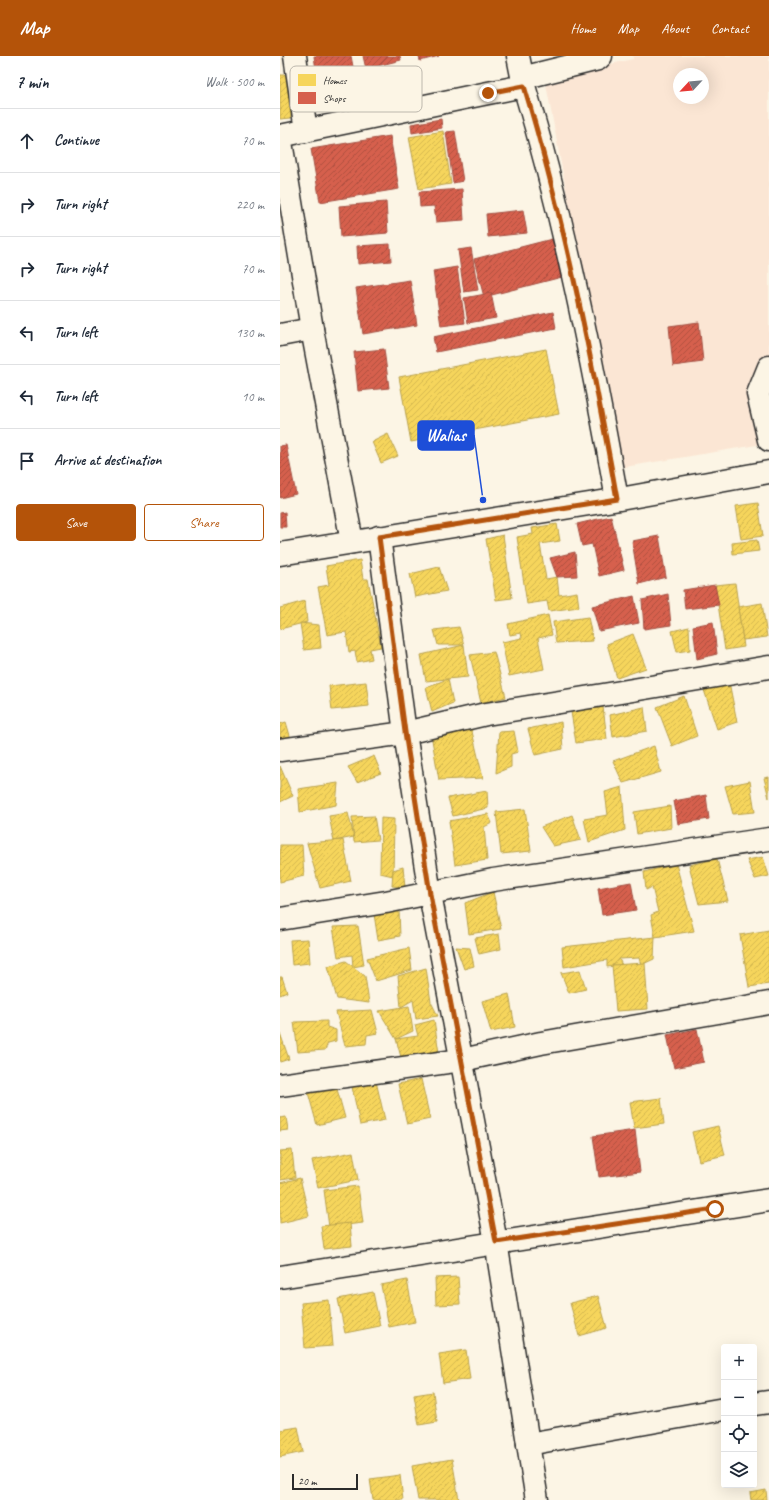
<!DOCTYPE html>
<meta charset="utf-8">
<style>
:root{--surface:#fff;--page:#f6f6f7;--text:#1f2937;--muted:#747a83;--line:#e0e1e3;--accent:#b45309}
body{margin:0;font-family:Caveat,sans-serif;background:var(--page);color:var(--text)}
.controls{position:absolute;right:12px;bottom:12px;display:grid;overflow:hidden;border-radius:4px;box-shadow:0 4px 16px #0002}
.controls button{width:36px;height:36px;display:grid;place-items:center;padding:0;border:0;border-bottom:1px solid var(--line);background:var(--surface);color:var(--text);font:20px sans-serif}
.compass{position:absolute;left:393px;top:12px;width:36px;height:36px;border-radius:50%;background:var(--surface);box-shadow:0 4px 16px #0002;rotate:244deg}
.scale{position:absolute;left:12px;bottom:10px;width:66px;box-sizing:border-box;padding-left:4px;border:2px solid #2b2b2b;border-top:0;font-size:11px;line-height:14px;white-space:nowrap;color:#2b2b2b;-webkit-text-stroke:3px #fcf5e5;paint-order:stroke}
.stop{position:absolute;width:12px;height:12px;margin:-9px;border:3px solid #b45309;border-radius:50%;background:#fff}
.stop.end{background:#b45309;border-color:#fff;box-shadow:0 1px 4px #0008}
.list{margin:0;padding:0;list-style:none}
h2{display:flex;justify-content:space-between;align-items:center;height:52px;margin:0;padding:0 16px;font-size:17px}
h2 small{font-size:13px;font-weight:400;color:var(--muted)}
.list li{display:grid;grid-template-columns:26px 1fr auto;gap:12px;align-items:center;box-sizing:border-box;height:64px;padding:0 16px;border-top:1px solid var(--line)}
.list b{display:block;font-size:15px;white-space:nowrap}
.list em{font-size:13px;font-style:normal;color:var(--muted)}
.actions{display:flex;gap:8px;padding:12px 16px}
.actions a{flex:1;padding:9px 0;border:1px solid var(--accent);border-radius:4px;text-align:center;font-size:14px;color:var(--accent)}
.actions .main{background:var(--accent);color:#fff}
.icon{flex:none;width:22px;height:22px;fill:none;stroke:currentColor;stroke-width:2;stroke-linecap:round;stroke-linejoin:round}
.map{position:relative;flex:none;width:489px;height:1444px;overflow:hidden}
header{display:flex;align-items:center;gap:24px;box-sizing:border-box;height:56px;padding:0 20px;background:var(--accent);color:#fff}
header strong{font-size:19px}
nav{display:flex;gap:22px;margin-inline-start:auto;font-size:14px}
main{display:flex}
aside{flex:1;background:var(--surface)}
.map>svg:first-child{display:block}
</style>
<header>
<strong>Map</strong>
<nav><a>Home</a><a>Map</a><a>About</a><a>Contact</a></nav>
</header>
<main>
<aside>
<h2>7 min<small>Walk · 500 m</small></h2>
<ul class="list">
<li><svg class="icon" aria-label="ahead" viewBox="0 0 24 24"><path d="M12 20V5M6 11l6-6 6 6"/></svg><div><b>Continue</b></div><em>70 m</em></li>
<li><svg class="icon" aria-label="right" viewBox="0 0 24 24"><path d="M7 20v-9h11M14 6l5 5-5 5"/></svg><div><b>Turn right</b></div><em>220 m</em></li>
<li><svg class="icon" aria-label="right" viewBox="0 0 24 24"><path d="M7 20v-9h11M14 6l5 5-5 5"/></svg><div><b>Turn right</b></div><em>70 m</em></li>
<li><svg class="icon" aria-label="left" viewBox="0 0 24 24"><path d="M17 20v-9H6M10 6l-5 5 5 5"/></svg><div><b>Turn left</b></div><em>130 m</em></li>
<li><svg class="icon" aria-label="left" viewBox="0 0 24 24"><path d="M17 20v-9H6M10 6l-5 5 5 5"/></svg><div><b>Turn left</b></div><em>10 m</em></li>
<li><svg class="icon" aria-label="arrive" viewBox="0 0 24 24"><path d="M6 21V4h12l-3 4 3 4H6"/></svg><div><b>Arrive at destination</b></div></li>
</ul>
<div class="actions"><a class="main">Save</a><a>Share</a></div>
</aside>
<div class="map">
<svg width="489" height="1444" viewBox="0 0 489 1444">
<defs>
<pattern id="homes-hatch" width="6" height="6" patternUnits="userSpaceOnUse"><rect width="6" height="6" fill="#f6d55c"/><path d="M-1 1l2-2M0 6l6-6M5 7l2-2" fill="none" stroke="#d3b750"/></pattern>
<pattern id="shops-hatch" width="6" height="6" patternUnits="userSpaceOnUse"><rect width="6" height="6" fill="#d6604d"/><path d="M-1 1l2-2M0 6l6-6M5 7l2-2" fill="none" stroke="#ae4f40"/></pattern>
</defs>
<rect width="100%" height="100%" fill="#fcf5e5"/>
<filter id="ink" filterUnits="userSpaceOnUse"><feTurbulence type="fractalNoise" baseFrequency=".025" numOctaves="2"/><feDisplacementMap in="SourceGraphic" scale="8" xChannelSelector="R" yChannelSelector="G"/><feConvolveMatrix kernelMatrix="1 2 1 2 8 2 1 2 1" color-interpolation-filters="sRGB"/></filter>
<g filter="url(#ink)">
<path fill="#fbe6d4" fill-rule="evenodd" d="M353 0H489V387L339 412 265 23 353 3ZM399 18H423V42H399Z"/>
<g fill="url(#homes-hatch)" stroke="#b9a24d">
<path d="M0 19H6L11 62 0 63Z"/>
<path d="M163 75 171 128 139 133 129 81Z"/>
<path d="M266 293 279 358 131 386 119 321Z"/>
<path d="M108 378 118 400 101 407 92 386Z"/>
<path d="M478 447 483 480 461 483 456 450Z"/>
<path d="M277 468 280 485 260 488 266 523 277 521 279 539 297 536 299 551 269 555 267 545 247 548 237 481 253 478 252 472Z"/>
<path d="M223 479 232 542 216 544 206 483Z"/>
<path d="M477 484 479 495 453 498 452 487Z"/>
<path d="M80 504 83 523H88L101 591 90 593 92 603 77 606 75 595 69 596 66 576 47 579 38 531 49 529 46 510Z"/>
<path d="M159 511 167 535 135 541 130 518Z"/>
<path d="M455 527 464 591 445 594 435 529Z"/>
<path d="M25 545 27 566 0 573V552Z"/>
<path d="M482 547 487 581 463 584 458 551Z"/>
<path d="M268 559 272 579 258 582 264 613 229 620 222 586 242 582 241 577 230 579 228 568Z"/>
<path d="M308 561 313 585 276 587 273 566Z"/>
<path d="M20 567 39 569 41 592 24 594Z"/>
<path d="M179 571 184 589H158L154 574Z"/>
<path d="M409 571 410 594 397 596 392 575Z"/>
<path d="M353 578 366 612 337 622 327 588Z"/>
<path d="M184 589 188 621 146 625 141 599Z"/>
<path d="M214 596 226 641 201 647 190 599Z"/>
<path d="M168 623 173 647 152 656 146 631Z"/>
<path d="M86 626 89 650 52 654 49 630Z"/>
<path d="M449 626 457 666 437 673 423 631Z"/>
<path d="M404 640 417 680 392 690 377 651Z"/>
<path d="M323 651 327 683 296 687 291 656Z"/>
<path d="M364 651 367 675 333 681 330 659Z"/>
<path d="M6 666 11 683 0 687V668Z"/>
<path d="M281 666 283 693 255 699 248 673Z"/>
<path d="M190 667 203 722 159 724 151 678Z"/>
<path d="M234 675 238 696 231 698V711L216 717 219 676Z"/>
<path d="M374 690 381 716 343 727 333 705Z"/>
<path d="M94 700 101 717 77 726 68 711Z"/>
<path d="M0 710 13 740 0 746Z"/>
<path d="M489 721V742L484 722Z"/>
<path d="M470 725 475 756 453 758 445 730Z"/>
<path d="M58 727 56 749 20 756 18 733Z"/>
<path d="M342 731 345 774 309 786 304 763 328 759 325 736Z"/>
<path d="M207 735 208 752 173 760 168 742Z"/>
<path d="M390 750 391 772 357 778 354 756Z"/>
<path d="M245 753 251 795 221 798 216 756Z"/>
<path d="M68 757 74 781 54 785 49 760Z"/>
<path d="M208 758 212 767 204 771 207 804 175 809 169 765Z"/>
<path d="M292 759 301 784 273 790 261 771Z"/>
<path d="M94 760 98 784 74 786 72 761Z"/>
<path d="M101 762 114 763 113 820 100 817Z"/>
<path d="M63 784 71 825 40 832 27 787Z"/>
<path d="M0 789H22L24 820 0 826Z"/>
<path d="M483 801 489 820 475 823 467 804Z"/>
<path d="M437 803 448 845 419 848 409 809Z"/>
<path d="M396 808 414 875 375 881 371 859 378 856 372 831 366 834 364 816Z"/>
<path d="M123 811 125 831 112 830 113 814Z"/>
<path d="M213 836 221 873 189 878 185 847Z"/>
<path d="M119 854 120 880 98 884 94 858Z"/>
<path d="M78 870 84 909 73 911 72 899 58 901 53 871Z"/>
<path d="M489 874V928L469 931 460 879Z"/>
<path d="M219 878 221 893 199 898 195 882Z"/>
<path d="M375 881 374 903 361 909 359 902 339 903 342 909 327 911V904L284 911 282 891Z"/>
<path d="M28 883 30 907 12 909 10 884Z"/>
<path d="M176 891 190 892 194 910 184 913Z"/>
<path d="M129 892 132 914 96 925 87 902Z"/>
<path d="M66 905 85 920 89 947 57 943 48 910Z"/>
<path d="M365 907 368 953 336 955 332 909Z"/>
<path d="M146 912 151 946 158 960 136 963 133 944 121 951 118 920Z"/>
<path d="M300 914 306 933 289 937 281 917Z"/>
<path d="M0 921H2L7 936 0 939Z"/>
<path d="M229 938 235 971 211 976 202 945Z"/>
<path d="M129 950 133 975 116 983 99 955Z"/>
<path d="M92 954 98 977 87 979 86 988 65 990 56 956Z"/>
<path d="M154 964 159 997 121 1001 116 983 138 980 135 969Z"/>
<path d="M47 965V971L56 974V985L48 987 45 994 18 996 14 966Z"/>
<path d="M0 977 9 1003 0 1006Z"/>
<path d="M95 1021 105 1064 80 1069 71 1026Z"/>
<path d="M141 1023 150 1063 127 1068 118 1028Z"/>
<path d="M55 1026 65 1062 37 1069 27 1033Z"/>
<path d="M381 1042 384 1068 354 1072 350 1046Z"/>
<path d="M6 1061 8 1074 0 1075V1062Z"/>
<path d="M438 1070 445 1099 419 1105 412 1076Z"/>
<path d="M12 1094 15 1122 0 1124V1095Z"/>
<path d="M73 1096 78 1124 38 1132 32 1104Z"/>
<path d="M20 1122 29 1160 0 1167V1127Z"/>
<path d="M78 1130 83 1167 49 1171 44 1134Z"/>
<path d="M70 1167 72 1190 44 1193 41 1170Z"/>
<path d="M178 1221 180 1248 156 1249 155 1222Z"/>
<path d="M127 1224 135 1266 109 1271 101 1229Z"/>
<path d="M93 1236 100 1270 65 1277 58 1243Z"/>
<path d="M318 1240 327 1272 299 1280 290 1247Z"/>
<path d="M49 1244 53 1290 25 1292 21 1247Z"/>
<path d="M186 1294 190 1323 163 1327 159 1298Z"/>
<path d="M153 1336 157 1366 139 1369 134 1339Z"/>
<path d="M18 1371 23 1396 0 1401V1374Z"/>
<path d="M172 1403 179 1444H138L132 1410Z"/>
<path d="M120 1419 123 1444H93L90 1423Z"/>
<path d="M486 1434 487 1444H471L470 1437Z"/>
</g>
<g fill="url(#shops-hatch)" stroke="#a35043">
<path d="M34 0H71L74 16 37 21Z"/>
<path d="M83 0H120L121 4 86 13Z"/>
<path d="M139 0H159L140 5Z"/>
<path d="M161 63 162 72 132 77 131 68Z"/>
<path d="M175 75 183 125 173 127 166 76Z"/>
<path d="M110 80 119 133 40 146 31 93Z"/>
<path d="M182 133 184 164 156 166 154 150 140 151 139 136Z"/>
<path d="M106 146 108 177 61 181 59 150Z"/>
<path d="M243 154 247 177 208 181 206 158Z"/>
<path d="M272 183 282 221 204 241 194 203Z"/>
<path d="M110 188 111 205 78 208 77 190Z"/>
<path d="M191 192 198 234 184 236 178 194Z"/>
<path d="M177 211 185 267 161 270 153 215Z"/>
<path d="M130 224 137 269 83 278 76 232Z"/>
<path d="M211 237 216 262 188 267 184 242Z"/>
<path d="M273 256 276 272 156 296 153 281Z"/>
<path d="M419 266 423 306 393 310 389 270Z"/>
<path d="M104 293 109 332 78 335 74 296Z"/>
<path d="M6 389 16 438 0 442V390Z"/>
<path d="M5 456 6 471H0V457Z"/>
<path d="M331 460 344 514 319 520 312 488 302 490 297 468Z"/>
<path d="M379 480 386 521 359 528 352 485Z"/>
<path d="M295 496 297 520 277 521 270 502Z"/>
<path d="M435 529 439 549 405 553 403 534Z"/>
<path d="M388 538 391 569 364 573 362 544Z"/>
<path d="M354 540 359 567 319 575 312 550Z"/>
<path d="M433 566 437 598 417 603 413 570Z"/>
<path d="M426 739 429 763 398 768 394 745Z"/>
<path d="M351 826 356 854 322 859 318 832Z"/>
<path d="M417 973 424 1006 394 1012 387 979Z"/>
<path d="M355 1074 360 1116 319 1121 313 1080Z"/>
</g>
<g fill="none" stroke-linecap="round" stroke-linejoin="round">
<g stroke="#2b2b2b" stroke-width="25">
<g id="minor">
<path d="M15 0 26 75"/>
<path d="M242 22 318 3 321 0"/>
<path d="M244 30C285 166 312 304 337 443"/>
<path d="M0 80 32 273 72 486"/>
<path d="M0 80 208 37 244 30 238 0"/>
<path d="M0 279 32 273"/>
<path d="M489 311 478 338 489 384"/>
<path d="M99 481 125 677 150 838 216 1186 257 1444"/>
<path d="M0 498 340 443 489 416"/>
<path d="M0 694 125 677 206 658 323 639 489 611"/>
<path d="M0 863 106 846 213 824 489 783"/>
<path d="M0 1029 182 1004 261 987 489 947"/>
<path d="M0 1221 489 1144"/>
<path d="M474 1348 489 1346"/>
<path d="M248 1388 444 1353"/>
</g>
</g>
<use href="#minor" stroke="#fcf5e5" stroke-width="22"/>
</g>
</g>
<g fill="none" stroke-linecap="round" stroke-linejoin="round" filter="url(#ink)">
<path stroke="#b45309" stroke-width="5" d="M208 37 244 30C285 166 312 304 337 443L99 481 125 676 150 838 216 1186 435 1153"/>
</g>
<rect x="10" y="10" width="132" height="46" rx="6" fill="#fcf5e5" stroke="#bdb8ad" stroke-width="1"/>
<rect x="18" y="18" width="18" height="12" fill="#f6d55c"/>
<rect x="18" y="36" width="18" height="12" fill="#d6604d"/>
<g font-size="11" fill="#2b2b2b">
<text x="43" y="28">Homes</text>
<text x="43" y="46">Shops</text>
</g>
<path fill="none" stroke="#1d4ed8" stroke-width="1.5" d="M203 444L194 379"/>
<circle fill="#1d4ed8" stroke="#fcf5e5" stroke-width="1.5" cx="203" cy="444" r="4"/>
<rect fill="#1d4ed8" stroke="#1d4ed8" stroke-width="1.5" x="138" y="365" width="56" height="29" rx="4"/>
<g font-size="17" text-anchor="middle" font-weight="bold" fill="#fff">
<text x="166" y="385">Walias</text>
</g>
</svg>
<div class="controls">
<button>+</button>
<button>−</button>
<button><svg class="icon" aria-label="locate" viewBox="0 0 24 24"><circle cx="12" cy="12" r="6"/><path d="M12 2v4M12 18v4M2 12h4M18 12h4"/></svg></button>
<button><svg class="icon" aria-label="layers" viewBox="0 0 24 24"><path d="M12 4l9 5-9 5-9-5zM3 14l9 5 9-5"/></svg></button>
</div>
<svg class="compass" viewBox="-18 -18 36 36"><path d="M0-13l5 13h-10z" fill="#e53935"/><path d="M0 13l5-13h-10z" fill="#747a83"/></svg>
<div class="scale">20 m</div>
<div class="stop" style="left:435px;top:1153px"></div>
<div class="stop end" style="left:208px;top:37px"></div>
</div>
</main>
